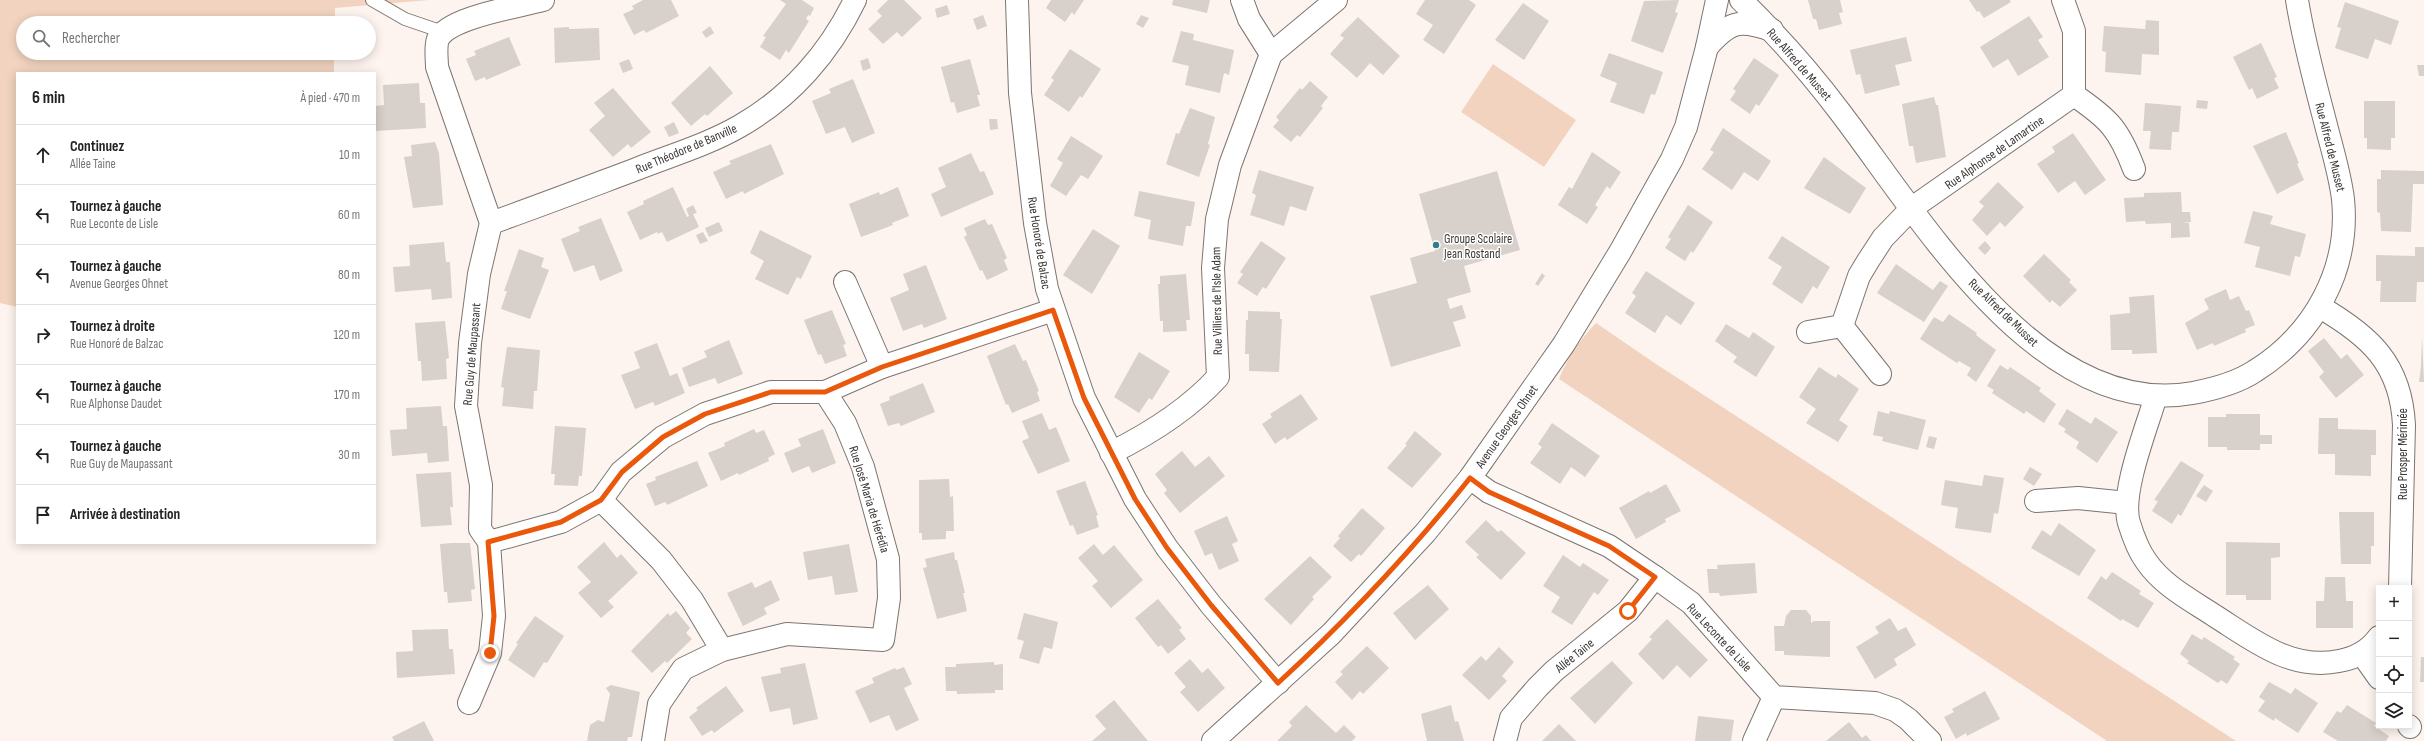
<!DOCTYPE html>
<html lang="fr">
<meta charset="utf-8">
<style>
:root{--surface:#fff;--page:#f2f2f2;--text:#222;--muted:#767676;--line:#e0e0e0}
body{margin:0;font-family:"Sofia Sans Condensed",sans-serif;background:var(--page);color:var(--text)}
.controls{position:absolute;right:12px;bottom:12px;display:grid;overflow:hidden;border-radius:0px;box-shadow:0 2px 10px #0003}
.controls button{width:36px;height:36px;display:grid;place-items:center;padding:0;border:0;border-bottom:1px solid var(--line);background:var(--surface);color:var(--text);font:20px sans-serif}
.stop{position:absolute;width:12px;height:12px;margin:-9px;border:3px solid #ea580c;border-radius:50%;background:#fff}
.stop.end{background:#ea580c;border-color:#fff;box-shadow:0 1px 4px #0008}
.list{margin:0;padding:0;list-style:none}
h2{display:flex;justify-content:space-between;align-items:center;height:52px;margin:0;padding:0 16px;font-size:17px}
h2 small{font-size:13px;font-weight:400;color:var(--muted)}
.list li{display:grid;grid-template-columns:26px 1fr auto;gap:12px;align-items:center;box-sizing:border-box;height:60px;padding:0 16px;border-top:1px solid var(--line)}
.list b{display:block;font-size:15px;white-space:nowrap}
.list p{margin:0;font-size:13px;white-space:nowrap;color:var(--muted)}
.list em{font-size:13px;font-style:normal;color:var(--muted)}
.icon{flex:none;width:22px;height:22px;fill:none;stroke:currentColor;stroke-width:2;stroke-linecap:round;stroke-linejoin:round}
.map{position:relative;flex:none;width:2424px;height:741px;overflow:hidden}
.search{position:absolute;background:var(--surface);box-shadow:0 2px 10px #0003;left:16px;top:16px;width:360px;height:44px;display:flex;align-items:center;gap:10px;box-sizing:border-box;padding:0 14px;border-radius:22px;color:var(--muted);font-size:15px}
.panel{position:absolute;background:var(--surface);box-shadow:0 2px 10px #0003;left:16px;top:72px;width:360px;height:472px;border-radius:0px}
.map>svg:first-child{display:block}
</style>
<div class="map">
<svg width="2424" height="741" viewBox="0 0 2424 741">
<rect width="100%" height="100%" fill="#fdf4ef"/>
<g fill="#f1d3bf">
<path d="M0 0H429L335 8V23H23V53H334V73H17V307L0 303Z"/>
<path d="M1493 64 1576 120 1544 167 1461 112Z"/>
<path d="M1596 323 1656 364 2236 741H2107L1559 379C1567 359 1580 339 1596 323Z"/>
</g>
<g fill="#d8d0ca">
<path d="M643 0H671L679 16 646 33 644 30 634 35 623 14 634 9 632 6Z"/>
<path d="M780 0H802L814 8 810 16 808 15 806 19 809 21 789 53 786 50 780 60 760 47 766 37 763 36 786 4Z"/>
<path d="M888 0H904L922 18 902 37 897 32 883 44 868 29 882 16 877 11Z"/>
<path d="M1051 0H1084L1074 15 1072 12 1065 22 1046 8Z"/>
<path d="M1173 0H1210L1207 13 1172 5Z"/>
<path d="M1425 0H1469L1476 5 1444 54 1423 40 1433 25 1416 14Z"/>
<path d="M1679 0 1675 12 1678 13 1663 53 1631 41 1644 1Z"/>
<path d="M1808 0H1840L1843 12 1839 13 1842 24 1819 30 1816 19H1813Z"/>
<path d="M1969 0H2010L2011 2 1984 18 1979 11 1977 12Z"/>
<path d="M2345 2 2399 21 2391 45 2375 39 2368 59 2335 48 2341 28 2337 27Z"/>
<path d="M1523 3 1549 21 1524 60 1495 40Z"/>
<path d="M947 5 950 14 937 18 935 9Z"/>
<path d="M983 15 987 26 977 30 973 19Z"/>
<path d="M1141 15 1149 18 1143 28 1136 24Z"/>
<path d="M2029 16 2043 37 2038 40 2049 57 2018 76 2008 59 1993 68 1980 47Z"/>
<path d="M1358 17 1400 56 1383 75 1370 63 1357 78 1330 54 1344 38 1340 35Z"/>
<path d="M2146 20 2159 21V55L2142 54 2141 75 2105 72 2106 52 2102 51 2104 26 2145 29Z"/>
<path d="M710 26 714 33 706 38 702 32Z"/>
<path d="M569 27V29L599 28 600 60 555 63 554 28Z"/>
<path d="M1181 31 1194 34 1193 40 1234 50 1229 75 1224 73 1220 93 1185 85 1189 66 1172 62Z"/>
<path d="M509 37 521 65 486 80 485 77 475 81 466 59 476 55 474 51Z"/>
<path d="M1906 37 1912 61 1895 65 1900 85 1865 94 1860 74 1856 75 1850 50Z"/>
<path d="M2261 43 2277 77 2274 78 2279 88 2257 99 2252 88 2249 90 2233 57Z"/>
<path d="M1070 49 1101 69 1082 98 1080 96 1069 112 1044 95 1054 80 1051 78Z"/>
<path d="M1609 53 1663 72 1655 95 1651 94 1644 114 1610 102 1617 83 1600 76Z"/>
<path d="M868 58 871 68 863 71 860 61Z"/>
<path d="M1754 58 1779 75 1759 106 1756 104 1750 114 1730 100 1736 91 1733 89Z"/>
<path d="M629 59 633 69 623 73 619 63Z"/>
<path d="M970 59 980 95H977L980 106 957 113 954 102 951 103 941 67Z"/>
<path d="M2417 65H2424V76H2419Z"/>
<path d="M710 66 733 93 707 116 705 114 691 126 671 103Z"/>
<path d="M853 79 875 133 852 143 845 127 826 134 812 101 831 93 829 89Z"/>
<path d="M1310 81 1328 97 1321 106 1323 108 1300 137 1297 135 1291 142 1273 127 1279 120 1276 117 1300 88 1302 90Z"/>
<path d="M419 83 420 103H425L426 128 375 131V106L384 105 383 85Z"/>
<path d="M613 88 651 132 631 148 628 144 613 157 589 130 605 116 594 103Z"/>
<path d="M1934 97 1936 105H1938L1946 157 1916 163 1913 146H1909L1902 104Z"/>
<path d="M2197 100 2208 101 2207 109 2196 108Z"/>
<path d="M2364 101H2395V138H2391V150L2367 149V138H2364Z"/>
<path d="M2145 103 2181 106 2179 132H2172L2171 150 2149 149 2151 131H2143Z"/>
<path d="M1190 108 1215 117 1208 144 1210 145 1199 177 1166 164 1176 133 1179 134Z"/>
<path d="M989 119H997L998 129 990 130Z"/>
<path d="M674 122 679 133 669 137 664 127Z"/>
<path d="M1723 128 1771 161 1758 181 1744 172 1732 190 1702 169 1714 152 1710 150Z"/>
<path d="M2286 132 2299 163 2297 164 2304 180 2277 194 2253 146Z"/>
<path d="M2073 133 2106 180 2085 195 2075 181 2058 193 2037 164 2055 152 2052 147Z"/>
<path d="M1071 136 1103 156 1088 179 1081 175 1066 196 1050 186 1063 163 1057 159Z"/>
<path d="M435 142 439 153 443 205 413 208 404 157 412 156 411 145Z"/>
<path d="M771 144 784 174 744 194 743 191 726 199 713 172 731 164 729 161Z"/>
<path d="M1592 152 1621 172 1610 189 1607 186 1595 205 1598 207 1587 224 1558 205 1569 187 1572 189Z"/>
<path d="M971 153 980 172 984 171 994 194 941 217 931 194 946 187 938 168Z"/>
<path d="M1824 157 1866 188 1850 214 1804 188Z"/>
<path d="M1259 170 1314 187 1306 211 1290 206 1284 226 1250 215 1256 195 1252 193Z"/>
<path d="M2381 170 2424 171V184H2413L2411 232 2381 231 2380 213 2377 212V179H2381Z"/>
<path d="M1497 171 1520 250 1464 266 1471 292 1447 299 1450 309 1462 305 1466 318 1453 322 1461 346 1391 367 1370 296 1417 283 1410 258 1435 251 1419 194Z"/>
<path d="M1998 182 2024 207 2005 227 2000 222 1987 236 1972 220 1984 206 1979 202Z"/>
<path d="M673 187 687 217 689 216 686 209 693 205 697 213 693 214 699 227 667 242 662 232 658 234 657 232 640 240 627 212 644 204 643 201Z"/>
<path d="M898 187 909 216 892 223 893 225 861 237 849 204 879 192 880 195Z"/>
<path d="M1139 191 1195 202 1191 226H1186L1183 246 1148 239 1151 220 1134 216Z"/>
<path d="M2181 192 2182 212H2190L2191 222 2182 223H2189L2190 237 2171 238V223L2146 224 2145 221 2126 222 2124 198 2144 197V193Z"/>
<path d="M1688 205 1713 222 1693 253 1691 251 1685 261 1665 248 1671 239 1668 237Z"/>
<path d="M2253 211 2273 216 2270 224 2306 234 2300 257 2295 256 2290 276 2255 267 2260 247 2244 243Z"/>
<path d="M601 218 623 271 600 281 594 265 574 272 561 239 580 231 578 227Z"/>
<path d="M985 219 988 225 992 224 1007 258 1004 260 1008 270 987 280 982 270 980 271 964 237 967 235 964 228Z"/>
<path d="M719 222 723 231 709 237 705 228Z"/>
<path d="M1093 229 1120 246 1092 294 1063 275Z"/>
<path d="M760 230 812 256 801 279 797 277 788 295 755 279 764 261 750 253Z"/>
<path d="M703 232 708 241 700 244 696 235Z"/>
<path d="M1782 236 1830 267 1817 289 1813 286 1802 304 1772 284 1782 267 1768 258Z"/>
<path d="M1261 241 1286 258 1266 289 1263 287 1257 296 1237 283 1243 274 1240 272Z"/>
<path d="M1985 241 1991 248 1985 255 1978 248Z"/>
<path d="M444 242 446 262H450L452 298 432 300 431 289 395 292 393 267 410 266 409 245Z"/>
<path d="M2415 247H2424V282H2417L2416 302H2380L2381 281H2376V255L2415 256Z"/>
<path d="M519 249 544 258 541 267 549 270 530 319 501 309 507 291H504Z"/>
<path d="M2044 254 2071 280 2069 282 2077 290 2060 307 2052 300 2050 303 2023 276Z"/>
<path d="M1896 264 1933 290 1940 281 1948 286 1924 322 1877 293Z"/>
<path d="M926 265 947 319 924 328 922 324 903 331 890 298 909 290 903 274Z"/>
<path d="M1646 271 1695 303 1681 325 1666 315 1655 333 1625 313 1636 296 1632 293Z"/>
<path d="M1542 273 1545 276 1538 286 1535 284Z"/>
<path d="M1186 274 1190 320H1186L1187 331 1163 332V321H1160L1158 284H1160V276Z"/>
<path d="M2226 289 2230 300 2239 296 2246 311 2249 310 2255 325 2245 329 2246 332 2214 346 2213 343 2197 350 2185 323 2209 309 2204 299Z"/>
<path d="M2154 295 2157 353 2132 354V350H2111L2110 315 2130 313 2129 297Z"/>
<path d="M832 310 846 344 843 345 847 356 825 364 821 354 818 355 804 320Z"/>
<path d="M1248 311 1280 312V319H1282L1279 372 1249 371V354H1245L1246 320H1248Z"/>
<path d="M1949 314 1977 333 1976 335 1996 350 1976 382 1967 375 1971 368 1959 361 1957 363 1920 339 1934 317 1943 322Z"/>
<path d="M445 321 449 358 446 359 447 379 422 381 421 361H418L415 323Z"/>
<path d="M1726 324 1749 338 1753 332 1775 347 1756 377 1733 362 1737 357 1715 341Z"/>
<path d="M2422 336 2424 382H2419L2421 367Z"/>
<path d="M2324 338 2341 359 2347 354 2364 375 2336 398 2319 377 2324 372 2308 351Z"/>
<path d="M729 340 743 374 718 384 715 378 689 387 682 368 707 357 704 351Z"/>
<path d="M657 343 670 376 677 373 685 393 655 406 653 402 635 409 621 375 640 368 634 352Z"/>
<path d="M1015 344 1023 361 1026 360 1039 391 1037 392 1040 401 1012 413 1008 404 1006 405 987 356Z"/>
<path d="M507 347 540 350 537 391H534L533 409 502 406 504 388 501 387Z"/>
<path d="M1139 352 1170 371 1152 400 1149 398 1139 413 1114 397Z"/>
<path d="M2000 365 2008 370 2010 367 2041 388 2039 391 2056 404 2044 423 2026 411 2024 414 1992 393 1994 390 1987 386Z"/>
<path d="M1819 367 1836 378 1838 374 1859 389 1839 420 1848 426 1838 442 1806 423 1816 409 1799 397Z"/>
<path d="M923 383 935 412 901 426 899 423 888 426 880 404 890 400 889 397Z"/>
<path d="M1301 394 1318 419 1287 440 1285 437 1275 444 1262 424 1272 417 1270 414Z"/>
<path d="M441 406 443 426H447L449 461 428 463 427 453 392 456 390 430 407 429 406 408Z"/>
<path d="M2067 409 2091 424 2095 417 2118 432 2097 463 2076 448 2079 442 2064 432 2066 429 2058 424Z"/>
<path d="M1878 411 1889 414 1890 411 1926 420 1918 450 1882 441 1883 437 1873 435Z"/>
<path d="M1042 413 1049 430 1056 427 1070 461 1038 474 1022 441 1029 438 1022 421Z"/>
<path d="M2226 414H2260V435H2272V444H2260V450H2227V447H2208V417H2226Z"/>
<path d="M2319 418H2338V429L2376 430V455H2371V476L2335 475V454H2318Z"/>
<path d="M1552 423 1600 456 1585 477 1571 467 1560 484 1530 463 1542 447 1538 444Z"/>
<path d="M555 426 586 428 582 476H579L578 486 554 485 555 474H551Z"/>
<path d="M754 429 756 433 764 430 775 454 768 458 769 461 739 475 738 473 721 481 708 453 725 446 724 443Z"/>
<path d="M823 429 836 463 812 473 809 466 792 473 784 453 801 446 798 439Z"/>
<path d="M1415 431 1442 454 1412 488 1387 468 1407 445 1405 444Z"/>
<path d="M1929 436 1937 438 1934 449 1926 447Z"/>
<path d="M1182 451 1195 467 1209 456 1225 476 1180 513 1164 493 1167 490 1155 474Z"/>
<path d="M697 461 708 486 667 505 665 502 655 506 646 484 656 480 655 477Z"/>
<path d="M2181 461 2204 475 2181 516 2178 514 2172 524 2152 511 2158 501 2154 500Z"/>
<path d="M2030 467 2042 474 2034 486 2023 479Z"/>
<path d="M451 472 453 507H450L452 525 421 527 416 474Z"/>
<path d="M1984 475 2004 478 1998 514 1994 513 1991 533 1955 528 1958 508 1941 505 1945 480 1982 486Z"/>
<path d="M949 479 950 497 953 496 954 531H946V539L922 540V533H919V480Z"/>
<path d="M1085 481 1098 515 1096 516 1099 527 1077 535 1073 525 1070 526 1056 491Z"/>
<path d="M1666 484 1681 511 1665 519 1666 522 1636 539 1619 508 1649 491 1650 493Z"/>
<path d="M2204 485 2213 491 2206 502 2196 496Z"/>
<path d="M1362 508 1385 528 1361 556 1359 554 1351 562 1333 546 1340 538 1338 536Z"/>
<path d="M2339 512H2374V546H2371V564H2341Z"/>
<path d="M1227 516 1238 541 1232 544 1239 561 1219 570 1212 553 1205 556 1194 531Z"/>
<path d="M1486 520 1498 532 1501 530 1526 553 1501 580 1476 557 1479 555 1465 542Z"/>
<path d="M2059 523 2096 550 2079 576 2031 548 2042 530 2051 536Z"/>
<path d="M604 542 617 558 621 554 638 573 608 601 614 607 601 618 578 593 591 582 577 567Z"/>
<path d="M2226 542 2280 543V557L2271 558V600H2246V595H2226Z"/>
<path d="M452 543H470L475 589 471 590 472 601 448 603 447 592H444L440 544Z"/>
<path d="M849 544 858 592 835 595 832 576 808 580 803 552Z"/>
<path d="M1094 544 1103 555 1114 545 1143 580 1111 608 1092 586 1098 581 1078 558Z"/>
<path d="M954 552 955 560H957L965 593H963L967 611 937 619 923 568 927 567 925 559Z"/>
<path d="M1563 555 1580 567 1583 563 1609 580 1598 595 1594 592 1572 625 1551 612 1560 597 1543 586Z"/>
<path d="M1310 556 1332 577 1312 597 1314 599 1291 625 1264 599Z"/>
<path d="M1755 563 1757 593 1720 596 1719 593H1709L1707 569H1718L1717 565Z"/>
<path d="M2112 572 2141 591 2139 594 2154 603 2138 628 2122 619 2121 621 2087 598 2101 576 2106 580Z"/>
<path d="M2325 577H2345L2346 601H2353V628H2316V601H2324Z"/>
<path d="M771 580 780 600 764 608 767 614 743 626 727 593 752 582 755 588Z"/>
<path d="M1428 585 1449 609 1415 640 1393 613Z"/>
<path d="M1158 599 1182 628 1179 630 1186 639 1168 654 1161 645 1158 647 1135 618Z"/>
<path d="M1791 610H1806L1811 616V623L1814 621H1830V657L1784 655V651H1775L1774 626H1784L1786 616Z"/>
<path d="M676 611 690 628 686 633 692 639 667 663 665 661 652 673 631 651 668 613 670 616Z"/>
<path d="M1024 613 1058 622 1052 649 1044 647 1039 664 1019 658 1024 641 1017 639Z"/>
<path d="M535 616 564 636 547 663 544 662 534 678 508 660 518 644 516 643Z"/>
<path d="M1890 618 1898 631 1906 627 1916 645 1894 659 1897 665 1875 679 1856 647 1879 633 1875 627Z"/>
<path d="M1667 619 1708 660 1690 678 1677 665 1663 680 1638 654 1652 639 1649 637Z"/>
<path d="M448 629 449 649H453L455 674 397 678 396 652 413 651 412 630Z"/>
<path d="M2192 634 2202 640 2204 637 2235 657 2233 659 2240 664 2227 684 2221 680 2218 683 2187 663 2189 661 2180 654Z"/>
<path d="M1367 646 1389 668 1363 694 1360 691 1352 700 1335 682 1343 674 1340 672Z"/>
<path d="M1499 647 1514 662 1502 676 1507 681 1489 700 1462 675 1481 656 1486 661Z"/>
<path d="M2421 657H2424V682H2420Z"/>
<path d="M1190 659 1202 673 1208 668 1225 688 1198 712 1180 692 1186 687 1174 673Z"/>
<path d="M1612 661 1633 683 1595 724 1570 698Z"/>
<path d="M994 662V665L1003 664V690H995V693L957 694V691H946L945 667H956V664Z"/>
<path d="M805 663 818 719 793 725 790 708 770 712 761 677 781 673 780 668Z"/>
<path d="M904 667 912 684 904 688 919 720 896 731 889 715 870 723 855 691 874 683 872 678 895 668 896 670Z"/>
<path d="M2269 682 2291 694 2295 688 2318 703 2298 733 2275 718 2274 721 2258 711 2265 701 2259 697Z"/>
<path d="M611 685 640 692 632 737H628L627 741H587L590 725 598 720 604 722 610 694 606 688Z"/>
<path d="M726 686 744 711 714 733 712 730 702 736 689 717 698 710 696 708Z"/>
<path d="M1985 691 2000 719 1967 736 1966 733 1956 739 1944 717 1954 712 1952 709Z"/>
<path d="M1114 700 1148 741H1092L1106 729 1095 716Z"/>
<path d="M1306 705 1336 733 1344 725 1356 737 1352 741H1277L1292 726 1289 722Z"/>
<path d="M1451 705 1455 722 1458 721 1464 741H1427L1421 714Z"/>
<path d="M2347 705 2376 723 2374 726 2389 736 2386 741H2338L2323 732 2337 711 2341 713Z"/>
<path d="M1698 716 1734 720 1731 741H1695Z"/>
<path d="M424 721 434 741H394L392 737Z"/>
<path d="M1849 722 1862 738 1866 735 1871 741H1826Z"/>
<path d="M1559 724 1576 741H1542Z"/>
</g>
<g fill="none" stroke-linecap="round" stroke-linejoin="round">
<g stroke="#7c7570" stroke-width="14">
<path id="service" d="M372 0 405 19 443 32"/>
</g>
<g stroke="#7c7570" stroke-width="24">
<g id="minor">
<path d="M1017 0 1020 93 1035 223 1047 289 1084 398 1135 499 1167 548 1211 605 1278 683"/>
<path d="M1242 0 1249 19 1271 54"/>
<path d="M1741 0C1777 35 1810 72 1840 112 1919 215 2039 421 2193 393 2214 389 2237 383 2255 371 2314 334 2350 270 2343 199 2340 175 2333 152 2327 129 2316 86 2304 44 2297 0"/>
<path d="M2063 0 2074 31V95C2109 119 2119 129 2134 169"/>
<path d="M491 223C539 206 586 188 634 170 669 156 707 145 740 126 791 97 830 52 855 0"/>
<path d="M845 282 882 367"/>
<path d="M2320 307C2370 336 2401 364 2404 425L2400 588"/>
<path d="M1842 326 1859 276 1868 261 1883 238 1912 208 2074 95"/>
<path d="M1808 332 1842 326 1880 374"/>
<path d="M2156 396C2147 427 2120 493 2129 523 2133 536 2138 550 2146 561 2163 586 2191 600 2215 616 2253 640 2291 671 2339 661 2356 658 2369 651 2379 637"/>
<path d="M1111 453C1149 434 1189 409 1218 377L1213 268 1217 219 1230 165 1271 54 1336 0"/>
<path d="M1470 478 1489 492 1609 546 1655 577 1691 603 1774 697 1875 703 1895 710 1908 719 1930 741"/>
<path d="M601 500 661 560 692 600 722 650"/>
<path d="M2036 501 2078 498 2127 503"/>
<path d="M489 542 561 522 601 500 621 472 663 437 705 414 771 392H825L882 367 1053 310"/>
<path d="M2362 654 2379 678"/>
<path d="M469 703 490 653 494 616 489 542 480 529 481 485 466 406 470 343 479 274 491 223 437 67C437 59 435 47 438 39 449 17 518 7 543 0"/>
<path d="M2409 726 2410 727"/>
<path d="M653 741 659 704 683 669 722 650 787 634 883 640 889 598 888 559 863 467 845 423 825 392"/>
<path d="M1505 741 1511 718 1537 688 1554 671 1628 611 1655 577"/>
<path d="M1754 741 1774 697"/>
</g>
</g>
<g stroke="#7c7570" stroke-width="24">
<g id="tertiary">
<path d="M1707 47C1730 21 1739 19 1772 30"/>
<path d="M1213 741 1331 634 1425 533 1470 478 1564 344 1620 252 1672 159 1686 127 1707 47 1717 0"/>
</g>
</g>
<use href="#service" stroke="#fff" stroke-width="12"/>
<use href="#minor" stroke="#fff" stroke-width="22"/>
<use href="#tertiary" stroke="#fff" stroke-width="22"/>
</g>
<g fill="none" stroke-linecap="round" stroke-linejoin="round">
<path stroke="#ea580c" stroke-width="5" d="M490 653 494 616 488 542 561 522 601 500 622 472 663 437 705 414 771 392H825L882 367 1053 310 1084 398 1135 499 1167 548 1211 605 1278 683C1349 618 1410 553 1470 478L1489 492 1609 546 1655 577 1628 611"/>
</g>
<circle fill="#357c86" stroke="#fff" stroke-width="1.5" cx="1436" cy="245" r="4"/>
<g text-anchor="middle" stroke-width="3" stroke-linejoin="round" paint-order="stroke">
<g font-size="13" fill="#3b3836" stroke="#fff">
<text transform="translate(1800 64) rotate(49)" y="5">Rue Alfred de Musset</text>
<text transform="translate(2331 147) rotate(76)" y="5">Rue Alfred de Musset</text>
<text transform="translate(686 148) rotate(-23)" y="5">Rue Théodore de Banville</text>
<text transform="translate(1994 152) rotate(-35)" y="5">Rue Alphonse de Lamartine</text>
<text transform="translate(1040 243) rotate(81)" y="5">Rue Honoré de Balzac</text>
<text transform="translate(1216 301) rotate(-91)" y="5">Rue Villiers de l'Isle Adam</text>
<text transform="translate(2004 312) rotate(44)" y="5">Rue Alfred de Musset</text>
<text transform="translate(471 354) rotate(-85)" y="5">Rue Guy de Maupassant</text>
<text transform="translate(1506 426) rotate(-55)" y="5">Avenue Georges Ohnet</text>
<text transform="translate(2402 454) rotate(-90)" y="5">Rue Prosper Mérimée</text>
<text transform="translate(870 499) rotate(73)" y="5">Rue José Maria de Hérédia</text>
<text transform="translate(1720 637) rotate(47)" y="5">Rue Leconte de Lisle</text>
<text transform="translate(1574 655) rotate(-39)" y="5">Allée Taine</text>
</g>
<g font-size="13" fill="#3b3836" stroke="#fff" text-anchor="start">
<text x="1444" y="243">Groupe Scolaire<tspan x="1444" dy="15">Jean Rostand</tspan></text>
</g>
</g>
</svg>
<div class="controls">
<button>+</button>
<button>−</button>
<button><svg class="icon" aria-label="locate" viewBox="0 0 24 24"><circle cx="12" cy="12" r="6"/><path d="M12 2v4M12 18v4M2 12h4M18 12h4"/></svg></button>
<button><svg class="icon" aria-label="layers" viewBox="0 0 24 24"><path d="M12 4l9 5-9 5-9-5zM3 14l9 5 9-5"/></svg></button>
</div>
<div class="stop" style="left:1628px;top:611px"></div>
<div class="stop end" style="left:490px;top:653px"></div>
<div class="search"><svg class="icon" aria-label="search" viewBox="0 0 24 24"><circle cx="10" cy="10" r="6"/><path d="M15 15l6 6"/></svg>Rechercher</div>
<section class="panel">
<h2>6 min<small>À pied · 470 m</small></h2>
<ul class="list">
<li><svg class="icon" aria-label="ahead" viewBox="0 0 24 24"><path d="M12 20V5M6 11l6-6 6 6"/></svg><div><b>Continuez</b><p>Allée Taine</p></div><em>10 m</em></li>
<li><svg class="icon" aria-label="left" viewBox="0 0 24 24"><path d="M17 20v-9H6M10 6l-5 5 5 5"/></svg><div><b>Tournez à gauche</b><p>Rue Leconte de Lisle</p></div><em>60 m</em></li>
<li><svg class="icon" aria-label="left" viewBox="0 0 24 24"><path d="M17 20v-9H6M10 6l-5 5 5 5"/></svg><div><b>Tournez à gauche</b><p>Avenue Georges Ohnet</p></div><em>80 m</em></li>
<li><svg class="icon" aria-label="right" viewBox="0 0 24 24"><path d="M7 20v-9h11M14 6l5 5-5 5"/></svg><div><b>Tournez à droite</b><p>Rue Honoré de Balzac</p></div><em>120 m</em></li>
<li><svg class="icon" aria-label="left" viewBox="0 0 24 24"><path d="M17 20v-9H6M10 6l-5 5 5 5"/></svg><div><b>Tournez à gauche</b><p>Rue Alphonse Daudet</p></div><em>170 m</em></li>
<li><svg class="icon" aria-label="left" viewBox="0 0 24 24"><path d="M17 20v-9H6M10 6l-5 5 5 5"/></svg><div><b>Tournez à gauche</b><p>Rue Guy de Maupassant</p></div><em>30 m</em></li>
<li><svg class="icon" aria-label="arrive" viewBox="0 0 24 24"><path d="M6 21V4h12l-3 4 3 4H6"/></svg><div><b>Arrivée à destination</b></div></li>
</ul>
</section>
</div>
